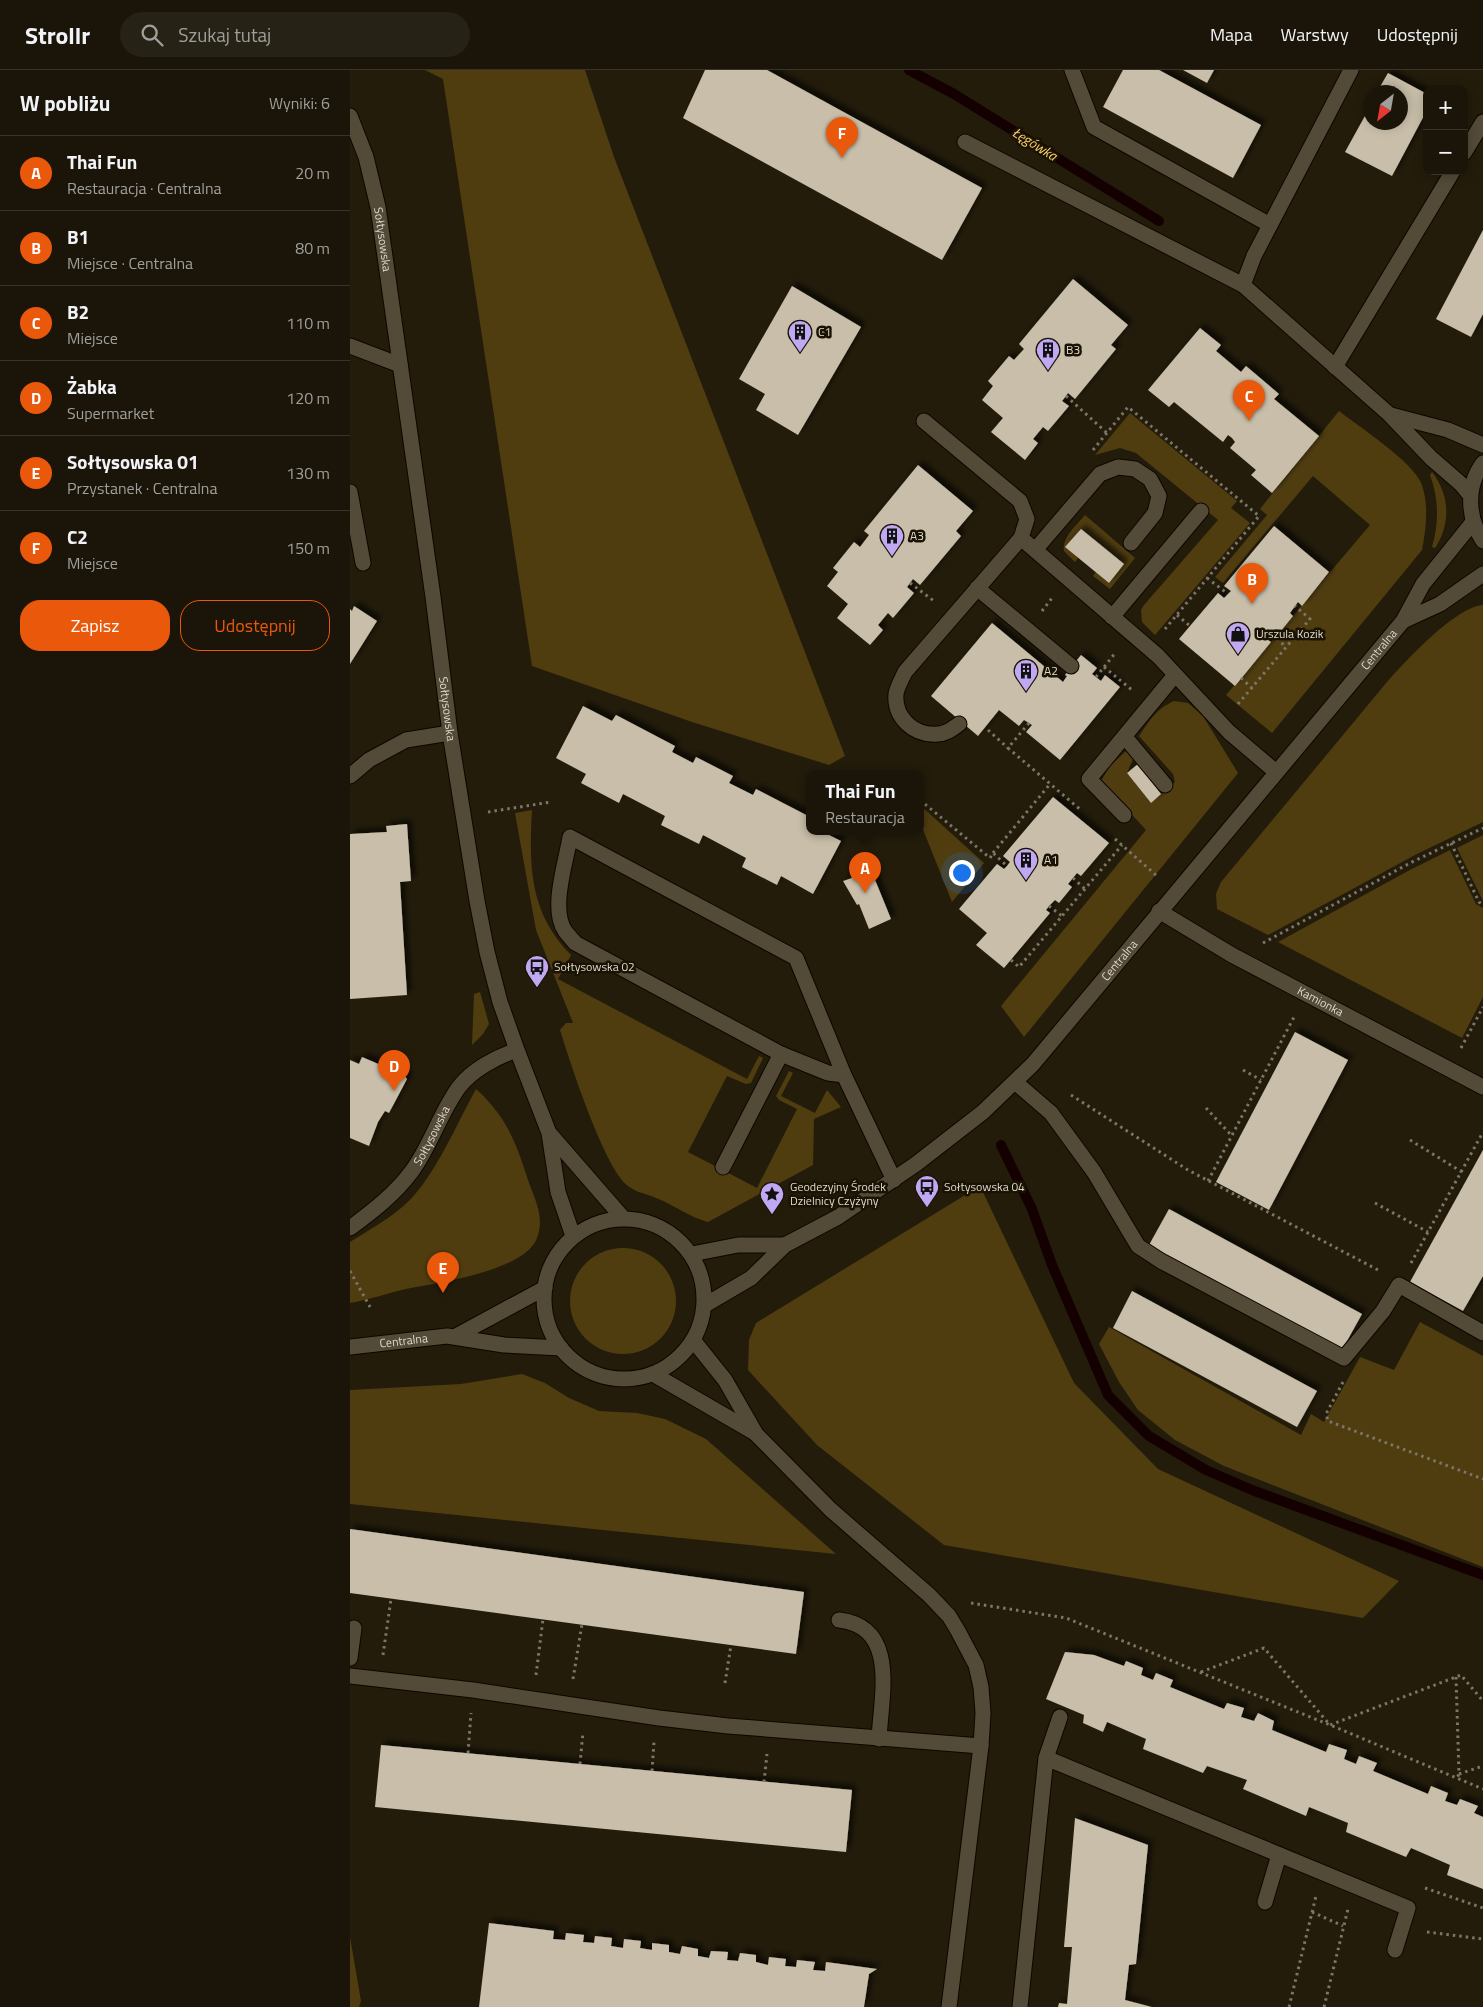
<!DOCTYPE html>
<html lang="pl">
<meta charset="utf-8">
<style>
:root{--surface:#1a1508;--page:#272216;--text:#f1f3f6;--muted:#9f9f9c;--line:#383429;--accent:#ea580c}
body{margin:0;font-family:"Titillium Web",sans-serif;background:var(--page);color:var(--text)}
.controls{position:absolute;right:15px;top:15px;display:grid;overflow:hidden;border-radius:10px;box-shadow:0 2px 12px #0003}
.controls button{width:45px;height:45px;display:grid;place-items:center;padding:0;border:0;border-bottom:1px solid var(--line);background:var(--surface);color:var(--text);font:25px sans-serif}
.compass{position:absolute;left:1013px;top:15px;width:45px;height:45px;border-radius:50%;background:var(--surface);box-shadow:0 2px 12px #0003;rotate:211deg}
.you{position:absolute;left:611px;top:802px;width:18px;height:18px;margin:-12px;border:4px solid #fff;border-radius:50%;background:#1a73e8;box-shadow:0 0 0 8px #1a73e833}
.badge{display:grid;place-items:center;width:32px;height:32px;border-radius:50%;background:var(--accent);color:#fff;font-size:16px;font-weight:700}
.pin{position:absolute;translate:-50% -41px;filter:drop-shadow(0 1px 2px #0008)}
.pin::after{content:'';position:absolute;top:26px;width:18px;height:15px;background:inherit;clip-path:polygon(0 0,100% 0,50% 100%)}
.popup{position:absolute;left:456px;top:700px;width:118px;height:65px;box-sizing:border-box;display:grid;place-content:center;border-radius:10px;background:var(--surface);filter:drop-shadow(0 1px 4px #0005);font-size:16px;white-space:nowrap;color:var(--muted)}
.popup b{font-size:19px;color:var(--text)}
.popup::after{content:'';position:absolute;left:50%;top:100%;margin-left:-10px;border:10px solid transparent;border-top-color:var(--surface)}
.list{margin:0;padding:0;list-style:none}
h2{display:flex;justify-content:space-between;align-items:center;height:65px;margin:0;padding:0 20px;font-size:21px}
h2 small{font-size:16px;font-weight:400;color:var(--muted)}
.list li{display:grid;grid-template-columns:32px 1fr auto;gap:15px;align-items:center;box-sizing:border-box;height:75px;padding:0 20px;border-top:1px solid var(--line)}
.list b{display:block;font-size:19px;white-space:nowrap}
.list p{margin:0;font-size:16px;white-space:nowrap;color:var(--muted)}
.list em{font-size:16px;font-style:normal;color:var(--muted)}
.actions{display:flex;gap:10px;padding:15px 20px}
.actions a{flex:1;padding:11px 0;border:1px solid var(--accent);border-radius:20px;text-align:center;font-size:18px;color:var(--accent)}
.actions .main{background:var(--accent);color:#fff}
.icon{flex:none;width:28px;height:28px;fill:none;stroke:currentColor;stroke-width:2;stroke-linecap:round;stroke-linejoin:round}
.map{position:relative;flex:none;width:1133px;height:1937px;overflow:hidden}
header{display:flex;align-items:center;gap:30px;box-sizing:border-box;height:70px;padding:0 25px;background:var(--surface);border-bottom:1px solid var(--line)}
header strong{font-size:24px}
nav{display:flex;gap:28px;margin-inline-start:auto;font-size:18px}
.search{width:350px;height:45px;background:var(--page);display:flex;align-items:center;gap:12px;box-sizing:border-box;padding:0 18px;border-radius:28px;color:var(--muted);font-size:19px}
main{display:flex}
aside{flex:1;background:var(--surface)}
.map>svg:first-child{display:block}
</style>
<header>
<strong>Strollr</strong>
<div class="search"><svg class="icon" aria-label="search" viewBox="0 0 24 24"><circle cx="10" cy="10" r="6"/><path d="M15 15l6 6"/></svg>Szukaj tutaj</div>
<nav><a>Mapa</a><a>Warstwy</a><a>Udostępnij</a></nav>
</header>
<main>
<aside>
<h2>W pobliżu<small>Wyniki: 6</small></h2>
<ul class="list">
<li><span class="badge">A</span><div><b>Thai Fun</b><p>Restauracja · Centralna</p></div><em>20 m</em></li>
<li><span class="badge">B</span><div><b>B1</b><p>Miejsce · Centralna</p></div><em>80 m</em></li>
<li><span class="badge">C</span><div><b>B2</b><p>Miejsce</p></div><em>110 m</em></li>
<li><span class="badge">D</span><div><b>Żabka</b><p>Supermarket</p></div><em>120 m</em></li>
<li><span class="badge">E</span><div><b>Sołtysowska 01</b><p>Przystanek · Centralna</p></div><em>130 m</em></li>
<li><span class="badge">F</span><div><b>C2</b><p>Miejsce</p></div><em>150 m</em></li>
</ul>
<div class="actions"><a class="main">Zapisz</a><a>Udostępnij</a></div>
</aside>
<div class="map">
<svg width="1133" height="1937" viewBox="0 0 1133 1937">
<defs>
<filter id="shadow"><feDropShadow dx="4.5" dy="-4.5" stdDeviation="2.5" flood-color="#0009"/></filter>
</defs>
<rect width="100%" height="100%" fill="#231c0b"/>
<g fill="#4f3d10">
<path d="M75 0H235L264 87 495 686 479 695 342 652 182 596 93 9Z"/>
<path d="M989 341C1009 357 1064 392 1072 415 1079 436 1076 459 1072 480L922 663 876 625 1020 455 963 406 873 513 865 507 917 445 910 439Z"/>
<path d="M780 343 887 431 881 438 900 453 805 565 792 552 791 540 794 535 868 450 786 383 770 378 745 385Z"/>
<path d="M1082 402C1100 425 1101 454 1085 478L1082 477C1089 453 1089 429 1080 405Z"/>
<path d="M735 445 785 488 760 519 743 506 746 502 759 513 774 494 731 459 716 477 728 488 725 492 714 481C712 467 727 455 735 445Z"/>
<path d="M1133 535V752L1065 785 918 865 867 839 866 824 871 812 1037 612C1056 591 1105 537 1133 535Z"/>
<path d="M824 631 838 633 853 646 888 703 674 967 651 936 796 760 751 711 760 696 776 681 783 689 777 703 800 732 825 712 823 704 789 666C800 650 806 639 824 631Z"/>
<path d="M570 735 634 793 602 832 570 752Z"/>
<path d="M182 740C179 796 179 842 221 885L208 909 397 1009 409 986 413 988 401 1013 396 1014 377 1006 338 1082 407 1118 447 1039 429 1030 426 1026 439 1001 443 1003 431 1026 465 1043 477 1020 491 1037 464 1049 463 1095 358 1152C339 1147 324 1135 306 1128 297 1124 285 1122 278 1116 254 1098 220 992 210 960L216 953H223L186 860 165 743Z"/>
<path d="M1133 765V831L1107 778Z"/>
<path d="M1100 780 1126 834 1133 838V927L1112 968 928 872 1058 801Z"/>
<path d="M130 922 139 954 133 964 122 975 124 924Z"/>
<path d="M126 1019C156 1046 166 1072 178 1110 185 1130 195 1147 187 1168 175 1201 87 1213 56 1219 37 1223 19 1230 0 1233V1172C17 1161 36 1151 51 1138 82 1114 107 1053 126 1019Z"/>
<path d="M630 1116 724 1313 808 1399 1049 1511 1013 1548 594 1475 467 1375 398 1300 399 1270 406 1253Z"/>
<circle cx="273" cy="1231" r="53"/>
<path d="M1070 1252 1133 1286V1497L874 1396 825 1370 788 1340 769 1312 749 1274 759 1257 951 1365 961 1344 974 1352 1010 1287 1044 1300Z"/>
<path d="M172 1304 195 1313 219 1328 249 1341 287 1343 315 1349 356 1369 486 1484 0 1434V1320L111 1314Z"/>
<path d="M0 1867 11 1931 9 1937H0Z"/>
</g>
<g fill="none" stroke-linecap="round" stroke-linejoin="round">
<g stroke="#140000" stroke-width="10">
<path d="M559 0 604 24 809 151"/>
<path d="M651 1075 682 1139 702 1195 758 1325 799 1366 856 1400 902 1420 1133 1505"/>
</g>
</g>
<g fill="#c8bea9" filter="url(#shadow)">
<path d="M355 0H417L632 118 592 190 333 48Z"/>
<path d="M773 0H809L911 55 883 108 753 37Z"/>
<path d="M833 0H864L857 13Z"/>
<path d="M1038 3 1077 24V40L1042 106 995 82 1021 35V52H1050V22H1027Z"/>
<path d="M1133 160V244L1121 267 1086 249Z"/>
<path d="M723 209 778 255 761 275 766 279 725 329 718 323 716 326 712 331 719 336 698 361 693 357 683 369 688 373 675 390 641 362 653 348 632 330 643 316 638 311 659 286 664 290 674 279 669 274Z"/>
<path d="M442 216 511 257 448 365 406 340 415 324 389 309Z"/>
<path d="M850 258 871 275 866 281 891 302 896 296 929 324 924 329 969 366 922 423 901 405 906 400 880 378 885 372 882 368 878 365 873 372 824 332 819 337 798 320Z"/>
<path d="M568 395 623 441 606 461 611 466 570 515 563 509 557 517 564 523 543 548 538 543 528 555 533 560 520 575 487 548 498 534 477 516 488 502 483 498 504 472 510 477 519 465 514 461Z"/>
<path d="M924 456 979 502 952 536 948 532 940 543 943 546 930 562 926 559 922 564 917 569 921 572 885 616 829 569 868 523 874 528 881 521 874 516Z"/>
<path d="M731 459 774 494 759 513 715 477Z"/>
<path d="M4 536 27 551 0 594V539L2 541Z"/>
<path d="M642 553 713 612 717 606 715 605 731 585 747 598 742 604 751 611 755 605 770 617 710 690 676 662 682 655 674 650 669 656 649 640 628 666 581 626Z"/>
<path d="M233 636 262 651 266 645 325 676 322 682 343 693 346 687 383 706 379 713 403 725 406 719 460 747V762H473L491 771 463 824 431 806 427 815 392 797 396 788 353 765 349 774 311 755 315 746 273 724 269 733 231 713 236 704 206 688Z"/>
<path d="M788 694 811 724 801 733 777 703Z"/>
<path d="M703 727 759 773 731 806 727 803 718 814 722 817 709 833 705 830 699 836 696 840 700 843 654 898 626 875 637 863 609 839 647 794 654 799 657 796 660 792 653 786Z"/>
<path d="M57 754 61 811 50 812 57 925 0 929V764L37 762 36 756Z"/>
<path d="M509 800 510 804 521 800 541 849 519 859 509 834 507 835 493 811 502 808 500 803Z"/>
<path d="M945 962 998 990 919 1140 866 1112Z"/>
<path d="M12 987 54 1005 57 1009 39 1043 35 1041 28 1052 19 1076 0 1068V990L9 994Z"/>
<path d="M1133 1080V1206L1113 1241 1060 1212Z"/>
<path d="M819 1139 1012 1244 992 1280 799 1175Z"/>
<path d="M782 1221 967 1321 947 1357 763 1258Z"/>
<path d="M0 1459 454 1522 446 1584 0 1523Z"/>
<path d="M715 1582 744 1585 774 1596 776 1591 793 1598 791 1605 803 1610 806 1603 823 1610 820 1617 874 1639 877 1633 894 1638 891 1647 904 1651 908 1643 924 1651 922 1660 976 1682 979 1674 997 1680 994 1689 1006 1694 1009 1686 1027 1693 1023 1701 1078 1724 1081 1716 1098 1723 1095 1731 1107 1735 1110 1729 1128 1736 1124 1743 1133 1747V1819L1097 1805 1100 1795 1061 1778 1056 1787 996 1762 998 1753 959 1737 956 1746 893 1719 897 1710 857 1696 853 1703 793 1679 796 1669 757 1652 753 1662 733 1653 734 1645 696 1629Z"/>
<path d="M31 1675 502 1720 496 1782 25 1737Z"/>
<path d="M725 1748 798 1775 786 1894 779 1895 775 1930 802 1937H708L709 1933 717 1934 722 1877H714Z"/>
<path d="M139 1853 204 1861 203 1869 215 1870 216 1863 234 1865 233 1872 244 1873 245 1866 262 1868 261 1876 273 1878 274 1869 291 1871 290 1878 302 1880V1873L319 1875V1882L330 1884 332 1876 348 1879V1886L359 1888 361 1881 378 1882 377 1890 388 1891 390 1883 406 1885V1892L418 1895 419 1887 436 1889 435 1896 446 1897 447 1890 465 1892 463 1900 475 1901 476 1892 527 1899 519 1904 514 1937H129Z"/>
</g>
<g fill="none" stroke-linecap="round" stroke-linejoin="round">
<g stroke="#0d0600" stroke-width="17">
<g id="lane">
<path d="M722 0 744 57 920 155"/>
<path d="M1001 0 904 186 893 215 1040 345 1081 388 1111 414 1120 425"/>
<path d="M615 72 893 215"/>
<path d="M1114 83 1133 52"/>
<path d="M985 297 1103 101"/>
<path d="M1041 345 1098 360 1133 375"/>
<path d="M574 351 670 431 677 449 671 468 808 586 879 662 926 702"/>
<path d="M0 422 13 493"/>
<path d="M685 480 750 404 768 397 785 399 800 409 809 426 805 443 781 473"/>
<path d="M627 518 721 596"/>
<path d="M762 547 851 441"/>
<path d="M609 654C602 659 596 664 588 664 563 666 544 647 546 624 547 617 552 609 555 602L671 468"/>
<path d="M775 667 815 715"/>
<path d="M0 706 19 690 56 670 100 663"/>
<path d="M774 745 739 709 825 605"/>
<path d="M494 1005 478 1003 431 984 225 873C222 869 218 865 215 861 200 838 216 793 220 767L446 888 494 1005 544 1110"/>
<path d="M665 1012 701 1043 744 1102 788 1176 811 1191 994 1288 1033 1241 1049 1215 1133 1263"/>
<path d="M373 1097 431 984"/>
</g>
</g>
<g stroke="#0d0600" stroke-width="17">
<g id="street">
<path d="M0 276 50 295"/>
<path id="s1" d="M809 841 882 885 1133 1017"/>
<path id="s2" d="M0 1158C23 1141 45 1124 62 1101 81 1075 90 1043 109 1017 122 1000 146 987 167 980"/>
<path d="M343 1270 375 1310 406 1364 481 1440 579 1525 599 1546 608 1561 626 1595 631 1617 633 1643 631 1676 599 1937"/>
<path d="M303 1304 405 1363"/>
<path d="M489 1550C549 1557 531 1626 529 1669"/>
<path d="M0 1588 4 1558"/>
<path d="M0 1606 123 1620 309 1648 378 1656 631 1676"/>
<path d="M696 1688 710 1647"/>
<path d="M915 1832 929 1785"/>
<path d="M670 1937 696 1688 1058 1838 1045 1880"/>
</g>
</g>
<g stroke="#0d0600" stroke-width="17">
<g id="secondary">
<path id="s3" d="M0 46 16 87 28 137 83 527 100 663 127 831 137 882 150 932 167 980 199 1063 208 1122 223 1166"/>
<path d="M1133 393C1116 416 1117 447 1133 471"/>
<path d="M1053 551 1090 534 1133 504"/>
<path d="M200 1064 273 1148"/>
<circle cx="274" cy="1229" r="80"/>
<path d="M342 1184 388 1175H435"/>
<path id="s4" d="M355 1235 401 1208 435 1175 488 1147 566 1094 633 1042 683 994 1053 551 1073 514 1123 452"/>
<path d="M106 1266 195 1218"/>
<path id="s5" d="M0 1277 97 1266 154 1275 211 1278"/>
</g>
</g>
<g stroke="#7c7668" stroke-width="3" stroke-dasharray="2.5 4" stroke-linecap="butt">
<path d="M716 326 757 363"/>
<path d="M743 380 778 337 909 446 815 559"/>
<path d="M857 508 878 524"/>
<path d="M560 513 584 531"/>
<path d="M692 541 702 528"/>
<path d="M827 545 840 556"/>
<path d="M922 564 936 577"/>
<path d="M754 597 782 620"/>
<path d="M746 607 766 582"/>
<path d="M891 608 902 618"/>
<path d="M888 634 960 549 945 536"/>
<path d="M679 653 658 678 732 741"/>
<path d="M638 660 658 678"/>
<path d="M570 730 640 788 643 783 657 796"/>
<path d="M138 742 201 732"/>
<path d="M765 769 807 806"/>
<path d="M1101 773 1129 832 1133 835"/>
<path d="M643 783 700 714"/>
<path d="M723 808 735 819"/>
<path d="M699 836 712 846"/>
<path d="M913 873 1060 793 1133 758"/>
<path d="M661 890 669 897 772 775"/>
<path d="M1111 978 1133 937"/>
<path d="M893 1000 911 1010"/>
<path d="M721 1025 838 1100 1030 1201"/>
<path d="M856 1038 882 1066"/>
<path d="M1060 1070 1112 1102"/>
<path d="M858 1111 944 947"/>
<path d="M1025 1133 1078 1162"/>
<path d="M1061 1193 1133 1062"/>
<path d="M0 1201 20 1237"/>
<path d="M993 1312 976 1344 978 1351 1133 1409"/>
<path d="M621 1533 716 1548 980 1655 1133 1719"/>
<path d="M33 1585 41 1529"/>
<path d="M851 1602 914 1578 980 1655 1111 1605 1133 1631"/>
<path d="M186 1605 193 1549"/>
<path d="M1106 1607 1109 1704 1107 1708"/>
<path d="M223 1609 232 1554"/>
<path d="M375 1613 381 1575"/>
<path d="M118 1683 121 1643"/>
<path d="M230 1694 233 1662"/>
<path d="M302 1701 304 1672"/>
<path d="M1109 1704 1133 1696"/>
<path d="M414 1712 417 1684"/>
<path d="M1075 1818 1133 1838"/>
<path d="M962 1842 993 1856"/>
<path d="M1077 1862 1133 1869"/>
<path d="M939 1937 966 1826"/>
<path d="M974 1937 998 1839"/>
</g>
<use href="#lane" stroke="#534a38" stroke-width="15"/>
<use href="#street" stroke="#534a38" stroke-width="15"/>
<use href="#secondary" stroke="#534a38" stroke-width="15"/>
</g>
<defs>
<g id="building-pin" transform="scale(1.25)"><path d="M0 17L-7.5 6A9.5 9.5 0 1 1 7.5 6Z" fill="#c0a8f3" stroke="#1a1303"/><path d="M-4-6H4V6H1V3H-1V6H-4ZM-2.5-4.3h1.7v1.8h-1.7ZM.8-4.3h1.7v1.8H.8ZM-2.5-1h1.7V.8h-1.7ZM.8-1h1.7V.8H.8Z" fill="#111"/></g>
<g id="shop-pin" transform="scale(1.25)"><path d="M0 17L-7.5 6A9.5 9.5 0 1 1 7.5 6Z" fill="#c0a8f3" stroke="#1a1303"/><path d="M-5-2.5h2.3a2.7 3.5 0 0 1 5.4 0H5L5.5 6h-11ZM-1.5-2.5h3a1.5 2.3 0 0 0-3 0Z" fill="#111"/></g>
<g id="bus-pin" transform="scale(1.25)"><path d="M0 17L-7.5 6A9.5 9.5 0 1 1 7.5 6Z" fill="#c0a8f3" stroke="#1a1303"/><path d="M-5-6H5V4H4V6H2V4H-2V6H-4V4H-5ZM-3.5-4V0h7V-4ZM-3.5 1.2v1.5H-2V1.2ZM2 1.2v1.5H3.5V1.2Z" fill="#111"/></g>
<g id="sight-pin" transform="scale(1.25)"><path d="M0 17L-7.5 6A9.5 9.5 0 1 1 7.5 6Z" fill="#c0a8f3" stroke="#1a1303"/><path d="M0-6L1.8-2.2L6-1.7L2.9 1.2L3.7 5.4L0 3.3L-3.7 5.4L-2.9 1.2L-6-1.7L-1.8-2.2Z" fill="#111"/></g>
</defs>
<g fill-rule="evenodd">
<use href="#building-pin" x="450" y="262"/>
<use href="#building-pin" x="698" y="280"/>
<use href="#building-pin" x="542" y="466"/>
<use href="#shop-pin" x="888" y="564"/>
<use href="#building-pin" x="676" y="601"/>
<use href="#building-pin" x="676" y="790"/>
<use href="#bus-pin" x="187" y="897"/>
<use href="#bus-pin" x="577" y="1117"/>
<use href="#sight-pin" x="422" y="1124"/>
</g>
<g text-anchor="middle" stroke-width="5" stroke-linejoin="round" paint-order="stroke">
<g font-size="12" fill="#ded9ce" stroke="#1a1303">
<text dy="4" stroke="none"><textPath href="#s3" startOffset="128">Sołtysowska</textPath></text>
<text dy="4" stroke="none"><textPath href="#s4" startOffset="949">Centralna</textPath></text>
<text dy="4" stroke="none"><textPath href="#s3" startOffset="602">Sołtysowska</textPath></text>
<text dy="4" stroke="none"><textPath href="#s4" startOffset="544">Centralna</textPath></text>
<text dy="4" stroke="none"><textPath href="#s1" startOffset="185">Kamionka</textPath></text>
<text dy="4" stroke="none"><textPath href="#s2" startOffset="125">Sołtysowska</textPath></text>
<text dy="4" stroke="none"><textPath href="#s5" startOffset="54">Centralna</textPath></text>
</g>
<g font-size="12" fill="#ded9ce" stroke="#1a1303" text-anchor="start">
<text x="468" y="266">C1</text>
<text x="716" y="284">B3</text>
<text x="560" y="470">A3</text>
<text x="906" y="568">Urszula Kozik</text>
<text x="694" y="605">A2</text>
<text x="694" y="794">A1</text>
<text x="204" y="901">Sołtysowska 02</text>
<text x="440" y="1121">Geodezyjny Środek<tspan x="440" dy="14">Dzielnicy Czyżyny</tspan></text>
<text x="594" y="1121">Sołtysowska 04</text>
</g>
<g font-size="14" font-style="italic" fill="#ffd36e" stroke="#1a1303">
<text transform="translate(685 74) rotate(32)" y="5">Łęgówka</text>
</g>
</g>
</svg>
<div class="controls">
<button>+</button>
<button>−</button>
</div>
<svg class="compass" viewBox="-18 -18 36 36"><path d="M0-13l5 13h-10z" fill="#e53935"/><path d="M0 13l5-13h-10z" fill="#9f9f9c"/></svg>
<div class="you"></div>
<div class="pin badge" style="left:515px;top:823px">A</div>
<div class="popup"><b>Thai Fun</b>Restauracja</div>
<div class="pin badge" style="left:902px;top:534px">B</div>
<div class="pin badge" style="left:899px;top:351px">C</div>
<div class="pin badge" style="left:44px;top:1021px">D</div>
<div class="pin badge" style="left:93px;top:1223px">E</div>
<div class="pin badge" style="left:492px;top:88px">F</div>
</div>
</main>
